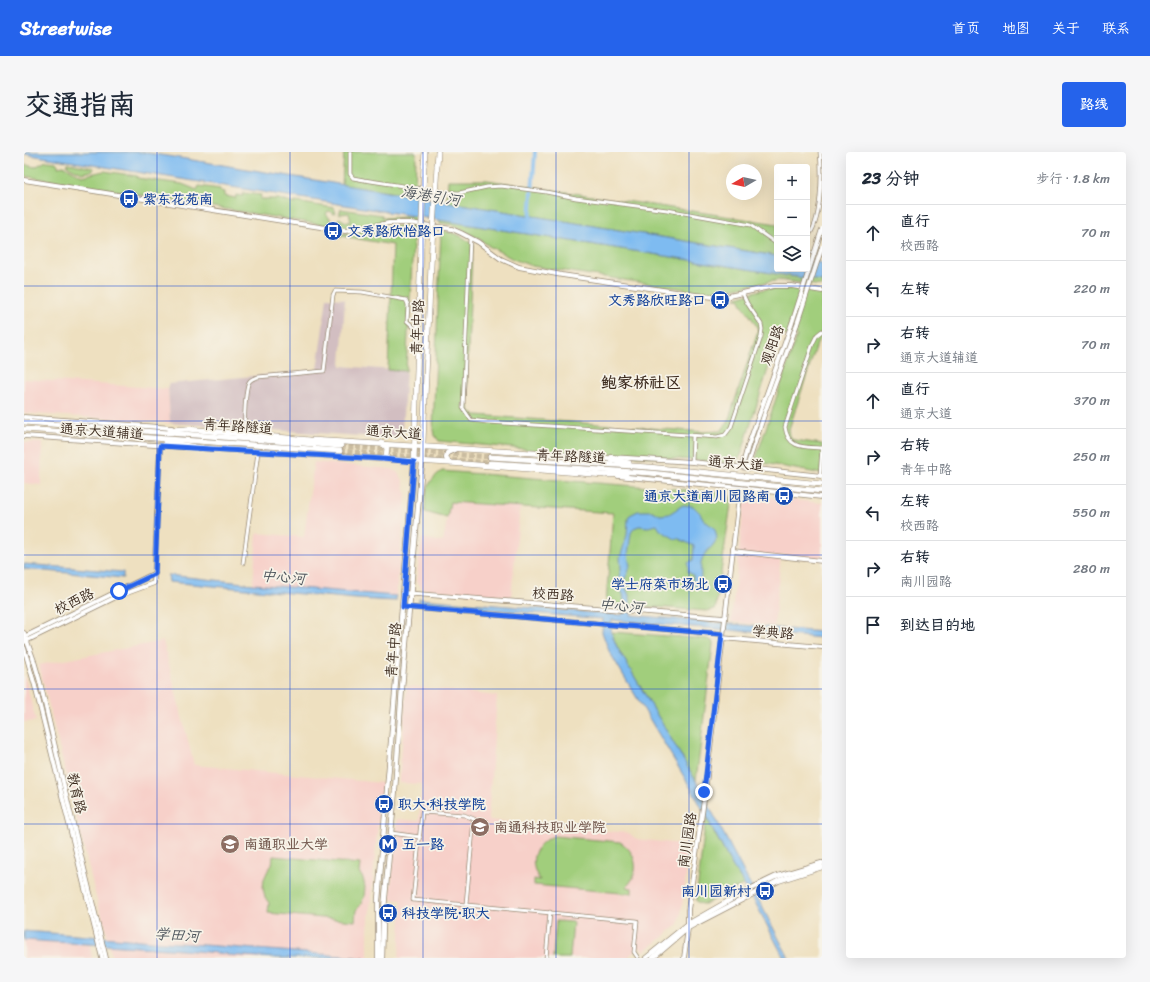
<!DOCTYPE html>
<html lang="zh">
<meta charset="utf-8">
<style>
:root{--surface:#fff;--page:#f6f6f7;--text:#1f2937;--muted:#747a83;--line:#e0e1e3;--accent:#2563eb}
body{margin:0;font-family:Sriracha,"LXGW WenKai TC",sans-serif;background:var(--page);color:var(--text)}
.controls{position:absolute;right:12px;top:12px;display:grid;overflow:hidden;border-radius:4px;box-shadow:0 4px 16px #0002}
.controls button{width:36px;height:36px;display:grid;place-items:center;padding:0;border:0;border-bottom:1px solid var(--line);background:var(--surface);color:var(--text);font:20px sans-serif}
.compass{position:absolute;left:702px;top:12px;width:36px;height:36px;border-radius:50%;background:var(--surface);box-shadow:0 4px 16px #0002;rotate:261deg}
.stop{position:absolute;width:12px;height:12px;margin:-9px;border:3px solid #2563eb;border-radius:50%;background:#fff}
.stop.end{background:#2563eb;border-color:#fff;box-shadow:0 1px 4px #0008}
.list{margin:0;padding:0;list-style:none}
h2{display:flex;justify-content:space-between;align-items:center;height:52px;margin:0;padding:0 16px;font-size:17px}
h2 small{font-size:13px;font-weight:400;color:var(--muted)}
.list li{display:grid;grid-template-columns:26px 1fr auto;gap:12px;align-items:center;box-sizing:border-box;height:56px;padding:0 16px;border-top:1px solid var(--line)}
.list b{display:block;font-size:15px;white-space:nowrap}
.list p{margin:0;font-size:13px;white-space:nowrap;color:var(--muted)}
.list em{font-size:13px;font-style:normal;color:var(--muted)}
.icon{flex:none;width:22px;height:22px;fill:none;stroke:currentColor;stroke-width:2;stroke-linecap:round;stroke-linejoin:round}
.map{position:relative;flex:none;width:798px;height:806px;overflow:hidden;border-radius:4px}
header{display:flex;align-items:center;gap:24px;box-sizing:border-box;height:56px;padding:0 20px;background:var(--accent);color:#fff}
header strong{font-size:19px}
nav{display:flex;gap:22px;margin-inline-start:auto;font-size:14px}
.intro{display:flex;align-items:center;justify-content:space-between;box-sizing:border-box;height:96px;padding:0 24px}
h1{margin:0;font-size:28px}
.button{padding:10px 18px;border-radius:4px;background:var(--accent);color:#fff;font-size:14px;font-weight:700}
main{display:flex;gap:24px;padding:0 24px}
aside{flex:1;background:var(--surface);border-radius:4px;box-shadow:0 4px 16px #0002}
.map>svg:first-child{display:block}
</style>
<header>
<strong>Streetwise</strong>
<nav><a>首页</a><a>地图</a><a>关于</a><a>联系</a></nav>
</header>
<div class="intro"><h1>交通指南</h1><a class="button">路线</a></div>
<main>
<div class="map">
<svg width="798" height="806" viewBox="0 0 798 806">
<rect width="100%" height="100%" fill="#f7f3e8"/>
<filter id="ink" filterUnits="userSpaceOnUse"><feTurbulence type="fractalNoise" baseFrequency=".025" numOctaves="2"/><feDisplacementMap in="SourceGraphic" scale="8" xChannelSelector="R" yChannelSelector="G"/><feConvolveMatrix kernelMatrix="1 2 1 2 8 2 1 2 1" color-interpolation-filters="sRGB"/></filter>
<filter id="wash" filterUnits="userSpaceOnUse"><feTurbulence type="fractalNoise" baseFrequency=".012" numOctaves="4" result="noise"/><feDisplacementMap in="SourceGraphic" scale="16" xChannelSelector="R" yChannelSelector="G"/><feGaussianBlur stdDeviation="0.9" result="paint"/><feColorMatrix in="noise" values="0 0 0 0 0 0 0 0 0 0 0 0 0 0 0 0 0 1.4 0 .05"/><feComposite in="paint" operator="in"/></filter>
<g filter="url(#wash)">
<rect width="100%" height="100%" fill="#eee0c0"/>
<g fill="#f7d0c9">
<path d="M0 227 144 237 146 271 0 261Z"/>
<path d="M0 290 18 291 17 333 0 331Z"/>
<path d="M290 310 368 317 373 320 379 328 382 342 372 444 229 432 233 381 280 385Z"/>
<path d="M723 343 798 351V408L757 403 750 474 707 470 720 354Z"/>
<path d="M426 350 496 355 487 445 398 437 395 433 392 430 398 386 419 390Z"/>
<path d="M139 489 170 613 358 631 344 778V806H88L81 772 74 753 15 513Z"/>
<path d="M0 521V522L12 569 0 570Z"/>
<path d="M383 534 473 544 464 668 605 681 612 687 666 693 657 762 654 772 634 789 620 799 616 795 605 804 604 806H375L378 748 366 747 373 667 395 669 398 632 375 631Z"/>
<path d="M0 788 66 793 68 806H0Z"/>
</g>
<path fill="#d2bec1" d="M303 146 321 147 317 214 382 219 378 278 373 284 368 286 146 271 144 232 293 218Z"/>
<g fill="#a1ce7b" stroke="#6e7c4c">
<path d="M320 0H392L391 44 318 33Z"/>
<path d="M22 9 32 10 34 13V15L40 14 58 24 80 19 113 24V26L158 32 173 38 175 34 196 37V39L200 40V44L212 46V43L219 44V41L237 43 236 47H254L271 52V50L310 56 312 61 308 62V60L304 59 302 62 307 68V71L311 70 315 66 322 70H327L325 61 315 62 317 57 358 63 359 66 386 65 387 63 390 64V69L372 67 332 75 305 74 0 24V15L2 13 11 15Z"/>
<path d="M44 11 69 16V19L58 21 43 14Z"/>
<path d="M424 28H463L753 72V104L423 50Z"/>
<path d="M416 68 798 129V134L755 128 695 139 680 140 508 114 489 107 465 94 454 86 429 73 416 71Z"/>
<path d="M379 74H390L382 219 364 218 369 93 306 82 326 81 352 76Z"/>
<path d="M417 78C433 82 438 83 450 94L448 99 442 249 446 260 452 263 680 280 697 279 704 270 734 178C730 166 720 159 715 146H711C725 141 740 136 754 136 769 135 784 138 798 141V185L794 189 765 277 766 284 770 288 798 292V322L735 310 732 306 773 184 755 182 717 303 713 309 708 311 602 303 543 301 415 289 410 282 409 278Z"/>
<path d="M418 319 703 341 706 345 707 352 692 454 690 457 683 459 582 451 589 361 426 350 423 366 401 360C401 343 402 329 418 319Z"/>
<path d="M587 480 684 487 688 489 689 492 672 629 593 495Z"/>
<path d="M682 665 706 710 720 732 681 752C676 752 674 751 672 748Z"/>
<path d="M530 684 596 690C613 700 617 721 602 735L608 736V742L510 733V727L516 728C503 710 510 691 530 684Z"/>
<path d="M249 704 336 712 335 721 339 726 341 735 340 745 336 754 332 758 331 769 244 761 245 751 241 745 239 736 240 727 244 718 248 713Z"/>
<path d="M532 769 549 770 546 806H529Z"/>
</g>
<g fill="#7ebbf1" stroke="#5c7288">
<path d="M0 0H117L156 6 753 104V117H783V108L798 111V129L0 2Z"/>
<path d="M659 353 669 354 676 361 680 368 691 377 693 386C690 395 681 399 678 407 675 415 679 426 675 434H671L669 432V423L664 420V411L669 408 670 394 653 386 651 387 636 378 633 373 624 375 615 374 610 376 607 381 604 403 606 414 604 421 600 428 601 434 606 446 607 463 798 480V486L588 468 587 480 593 495 672 629 765 806H760L732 752 706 710 671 643 585 499 578 480 579 467 395 451V447L598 463 601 455 600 448 599 442 594 433V428L597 417 596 406 603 383 604 367 606 363 614 359H629L636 363 645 362Z"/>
<path d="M0 412 99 420V426L0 417Z"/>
<path d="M144 423 229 432 372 444V449L332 447 145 430Z"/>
<path d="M0 779 296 802 340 806H253L203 803V802C135 795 68 793 0 788Z"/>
</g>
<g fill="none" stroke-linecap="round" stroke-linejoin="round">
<path stroke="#7ebbf1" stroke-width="4" d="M506 68 511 0"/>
</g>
</g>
<g filter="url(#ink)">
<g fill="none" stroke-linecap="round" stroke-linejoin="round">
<g stroke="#cabca0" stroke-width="5" stroke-dasharray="5 2.5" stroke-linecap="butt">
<path d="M317 294 466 305"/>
<path d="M316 299 466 311"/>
</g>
<g stroke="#94856f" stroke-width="4.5">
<g id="minor">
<path d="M326 0V22L329 26 340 28 418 40 435 41 463 35 477 34 522 40 552 46 643 58 716 71 726 73 753 92"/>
<path d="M783 85C798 72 798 20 796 0"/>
<path d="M446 86 439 256 447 268 463 270 664 283 693 285 701 283 707 275 737 185 738 177 737 172 723 151 718 140"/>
<path d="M783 100 798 103"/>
<path d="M798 179 793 183 789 191 761 275C764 297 780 295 798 296"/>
<path d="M220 282C221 271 220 238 225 230 227 227 230 226 234 225L300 219 309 143 311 139 338 140 382 148 384 153 383 169 394 179"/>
<path d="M668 310 669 284"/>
<path d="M796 324 798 296"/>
<path d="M219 411 234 300"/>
<path d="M367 681 396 685"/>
<path d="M442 752 450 667 440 663 398 660 389 748 613 769 610 800 614 806"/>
<path d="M522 806 526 760"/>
</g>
</g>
<g stroke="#94856f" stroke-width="5.5">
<g id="tertiary">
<path d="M0 28 321 79 365 71H386L428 77 437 81 454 90 477 107 495 115 538 123 672 143 689 145 705 144 750 134H768L798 139"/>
<path d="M0 265 148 276"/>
<path d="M0 284 159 295"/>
<path d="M587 305 668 310 798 324"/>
<path d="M718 315 724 294 768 171"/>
<path d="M723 315 743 254 773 172"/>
<path d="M594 324 716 336 798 345"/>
<path d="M709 399 798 409"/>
<path d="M380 441 700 466"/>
<path d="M379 455 699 482"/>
<path d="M0 481 10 509 16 530 45 655 82 806"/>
<path d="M0 485 131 421"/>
<path d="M698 486 798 495"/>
<path d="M0 490 92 445 130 431 136 294"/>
<path d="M0 496 11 534 78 806"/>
<path d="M660 806 664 776V758L681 641 716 336"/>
</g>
</g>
<g stroke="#94856f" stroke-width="6">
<g id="secondary">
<path d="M427 311 424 309 422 306 423 301 432 297"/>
<path d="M354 806V748L390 310"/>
<path d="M358 806 359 771 361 745 371 638 378 536 398 311"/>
<path d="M622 806 664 772 722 739 751 725 798 711"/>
<path d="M629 806 664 776 673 771 754 729 798 715"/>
</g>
</g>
<g stroke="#94856f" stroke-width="6">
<g id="primary">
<path d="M400 14 401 0"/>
<path d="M413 14 414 0"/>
<path d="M163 277 286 288 576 305"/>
<path d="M358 291 363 296 362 305 359 307"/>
<path d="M178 296 441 312 581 323"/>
<path d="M390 310 397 93"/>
<path d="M398 311 408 92"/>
</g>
</g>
<g stroke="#94856f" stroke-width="6">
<g id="trunk">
<path d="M0 270 317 294"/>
<path d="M0 277 316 299"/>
<path d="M146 278 163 277"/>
<path d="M141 290 178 296"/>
<path d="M466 305 624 315 798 332"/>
<path d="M576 305 605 311"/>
<path d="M466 311 626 321 798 339"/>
<path d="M581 323 602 322"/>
</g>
</g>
<use href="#minor" stroke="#fff" stroke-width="3"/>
<use href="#tertiary" stroke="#fff" stroke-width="4"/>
<use href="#secondary" stroke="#fff" stroke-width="4.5"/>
<use href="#primary" stroke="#fff" stroke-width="5"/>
<use href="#trunk" stroke="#fff" stroke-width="5"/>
<g stroke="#94856f" stroke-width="5.5" stroke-linecap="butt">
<g id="tertiary-bridge">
<path d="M768 171 798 77"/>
<path d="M773 172 798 95"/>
</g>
</g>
<g stroke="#94856f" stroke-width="6" stroke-linecap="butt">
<g id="primary-bridge">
<path d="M408 92 413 14"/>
<path d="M397 93 400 14"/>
</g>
</g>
<use href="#tertiary-bridge" stroke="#fff" stroke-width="4"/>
<use href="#primary-bridge" stroke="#fff" stroke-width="5"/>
</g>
</g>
<g fill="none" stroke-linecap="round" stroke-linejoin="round" filter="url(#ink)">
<path stroke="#2563eb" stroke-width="5" d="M95 439 131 422 136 294 359 307 390 310 379 455 698 482 680 640"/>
</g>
<path fill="none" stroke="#1d4ed8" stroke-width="1" stroke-opacity="0.55" d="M133 0V806M266 0V806M399 0V806M532 0V806M665 0V806M0 134H798M0 269H798M0 403H798M0 537H798M0 672H798"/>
<defs>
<g id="bus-disc" transform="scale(1)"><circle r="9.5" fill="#1a4fb4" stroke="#f7f3e8"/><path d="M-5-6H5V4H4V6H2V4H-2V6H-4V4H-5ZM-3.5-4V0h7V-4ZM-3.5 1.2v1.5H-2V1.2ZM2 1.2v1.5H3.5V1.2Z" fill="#fff"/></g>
<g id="university-disc" transform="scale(1)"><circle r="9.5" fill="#8d6e63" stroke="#f7f3e8"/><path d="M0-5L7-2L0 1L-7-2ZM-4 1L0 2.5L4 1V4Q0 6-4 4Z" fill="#fff"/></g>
<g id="metro-disc" transform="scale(1)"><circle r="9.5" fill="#1a4fb4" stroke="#f7f3e8"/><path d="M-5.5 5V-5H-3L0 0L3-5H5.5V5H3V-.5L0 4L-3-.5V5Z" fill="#fff"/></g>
</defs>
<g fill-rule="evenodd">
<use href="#bus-disc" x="105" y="47"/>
<use href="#bus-disc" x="309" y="79"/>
<use href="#bus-disc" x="696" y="148"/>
<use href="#bus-disc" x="760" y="344"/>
<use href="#bus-disc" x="699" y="432"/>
<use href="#bus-disc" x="360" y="652"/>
<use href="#university-disc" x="456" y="675"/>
<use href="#university-disc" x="206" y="692"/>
<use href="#metro-disc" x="364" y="692"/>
<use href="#bus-disc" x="741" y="739"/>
<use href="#bus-disc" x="364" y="761"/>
</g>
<g text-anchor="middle" stroke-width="3.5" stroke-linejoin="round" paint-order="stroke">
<g font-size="14" font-weight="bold" fill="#164399" stroke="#f7f3e8" text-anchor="start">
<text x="119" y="52">紫东花苑南</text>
<text x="323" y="84">文秀路欣怡路口</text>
<text x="682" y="153" text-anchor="end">文秀路欣旺路口</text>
<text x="746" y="349" text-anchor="end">通京大道南川园路南</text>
<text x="685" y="437" text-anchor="end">学士府菜市场北</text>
<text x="374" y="657">职大·科技学院</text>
<text x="378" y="697">五一路</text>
<text x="727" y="744" text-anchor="end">南川园新村</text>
<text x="378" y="766">科技学院·职大</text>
</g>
<g font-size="14" fill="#3b2a1e" stroke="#f7f3e8">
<text transform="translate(393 175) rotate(-87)" y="5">青年中路</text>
<text transform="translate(748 193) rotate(-70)" y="5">观阳路</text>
<text transform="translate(214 274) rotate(4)" y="5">青年路隧道</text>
<text transform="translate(78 279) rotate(4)" y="5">通京大道辅道</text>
<text transform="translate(370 280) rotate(4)" y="5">通京大道</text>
<text transform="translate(547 304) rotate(3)" y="5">青年路隧道</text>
<text transform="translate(712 311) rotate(5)" y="5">通京大道</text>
<text transform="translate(529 442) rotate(4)" y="5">校西路</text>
<text transform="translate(50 449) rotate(-26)" y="5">校西路</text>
<text transform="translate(749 480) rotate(5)" y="5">学典路</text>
<text transform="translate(369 498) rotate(-85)" y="5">青年中路</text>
<text transform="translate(53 641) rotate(77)" y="5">教育路</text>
<text transform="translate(663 688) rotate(-82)" y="5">南川园路</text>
</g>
<g font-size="14" font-weight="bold" fill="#785e54" stroke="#f7f3e8" text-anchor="start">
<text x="470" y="680">南通科技职业学院</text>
<text x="220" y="697">南通职业大学</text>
</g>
<g font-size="15" font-style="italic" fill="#4f565d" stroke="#f7f3e8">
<text transform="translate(407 44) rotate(9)" y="5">海港引河</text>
<text transform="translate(259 425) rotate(5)" y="5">中心河</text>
<text transform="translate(597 454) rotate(5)" y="5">中心河</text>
<text transform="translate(153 783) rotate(4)" y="5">学田河</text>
</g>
<g font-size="16" font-weight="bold" fill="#3b2a1e" stroke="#f7f3e8">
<text x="617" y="236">鲍家桥社区</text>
</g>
</g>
</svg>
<div class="controls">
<button>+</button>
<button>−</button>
<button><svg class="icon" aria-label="layers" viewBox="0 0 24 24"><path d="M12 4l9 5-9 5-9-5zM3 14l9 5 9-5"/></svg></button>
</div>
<svg class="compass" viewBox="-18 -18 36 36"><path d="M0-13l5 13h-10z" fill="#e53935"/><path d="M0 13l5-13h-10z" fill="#747a83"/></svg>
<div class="stop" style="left:95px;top:439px"></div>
<div class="stop end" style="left:680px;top:640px"></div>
</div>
<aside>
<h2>23 分钟<small>步行 · 1.8 km</small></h2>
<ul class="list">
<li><svg class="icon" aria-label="ahead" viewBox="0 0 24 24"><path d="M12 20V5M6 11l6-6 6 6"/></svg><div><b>直行</b><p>校西路</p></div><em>70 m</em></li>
<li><svg class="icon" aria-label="left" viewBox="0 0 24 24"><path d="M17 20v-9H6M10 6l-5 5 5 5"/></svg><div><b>左转</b></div><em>220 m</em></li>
<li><svg class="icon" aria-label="right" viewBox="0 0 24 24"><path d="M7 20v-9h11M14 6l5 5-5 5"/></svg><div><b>右转</b><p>通京大道辅道</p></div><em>70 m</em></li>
<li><svg class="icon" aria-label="ahead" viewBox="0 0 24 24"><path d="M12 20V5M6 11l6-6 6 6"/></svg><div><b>直行</b><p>通京大道</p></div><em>370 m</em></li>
<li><svg class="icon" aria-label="right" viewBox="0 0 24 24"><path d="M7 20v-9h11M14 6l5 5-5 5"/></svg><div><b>右转</b><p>青年中路</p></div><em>250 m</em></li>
<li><svg class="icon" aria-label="left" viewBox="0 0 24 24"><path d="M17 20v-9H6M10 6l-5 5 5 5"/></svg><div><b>左转</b><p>校西路</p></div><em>550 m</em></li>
<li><svg class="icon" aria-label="right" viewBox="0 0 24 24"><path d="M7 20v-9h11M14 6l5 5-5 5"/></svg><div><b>右转</b><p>南川园路</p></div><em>280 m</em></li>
<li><svg class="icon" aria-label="arrive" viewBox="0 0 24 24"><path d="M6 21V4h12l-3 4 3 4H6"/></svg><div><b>到达目的地</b></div></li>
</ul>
</aside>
</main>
